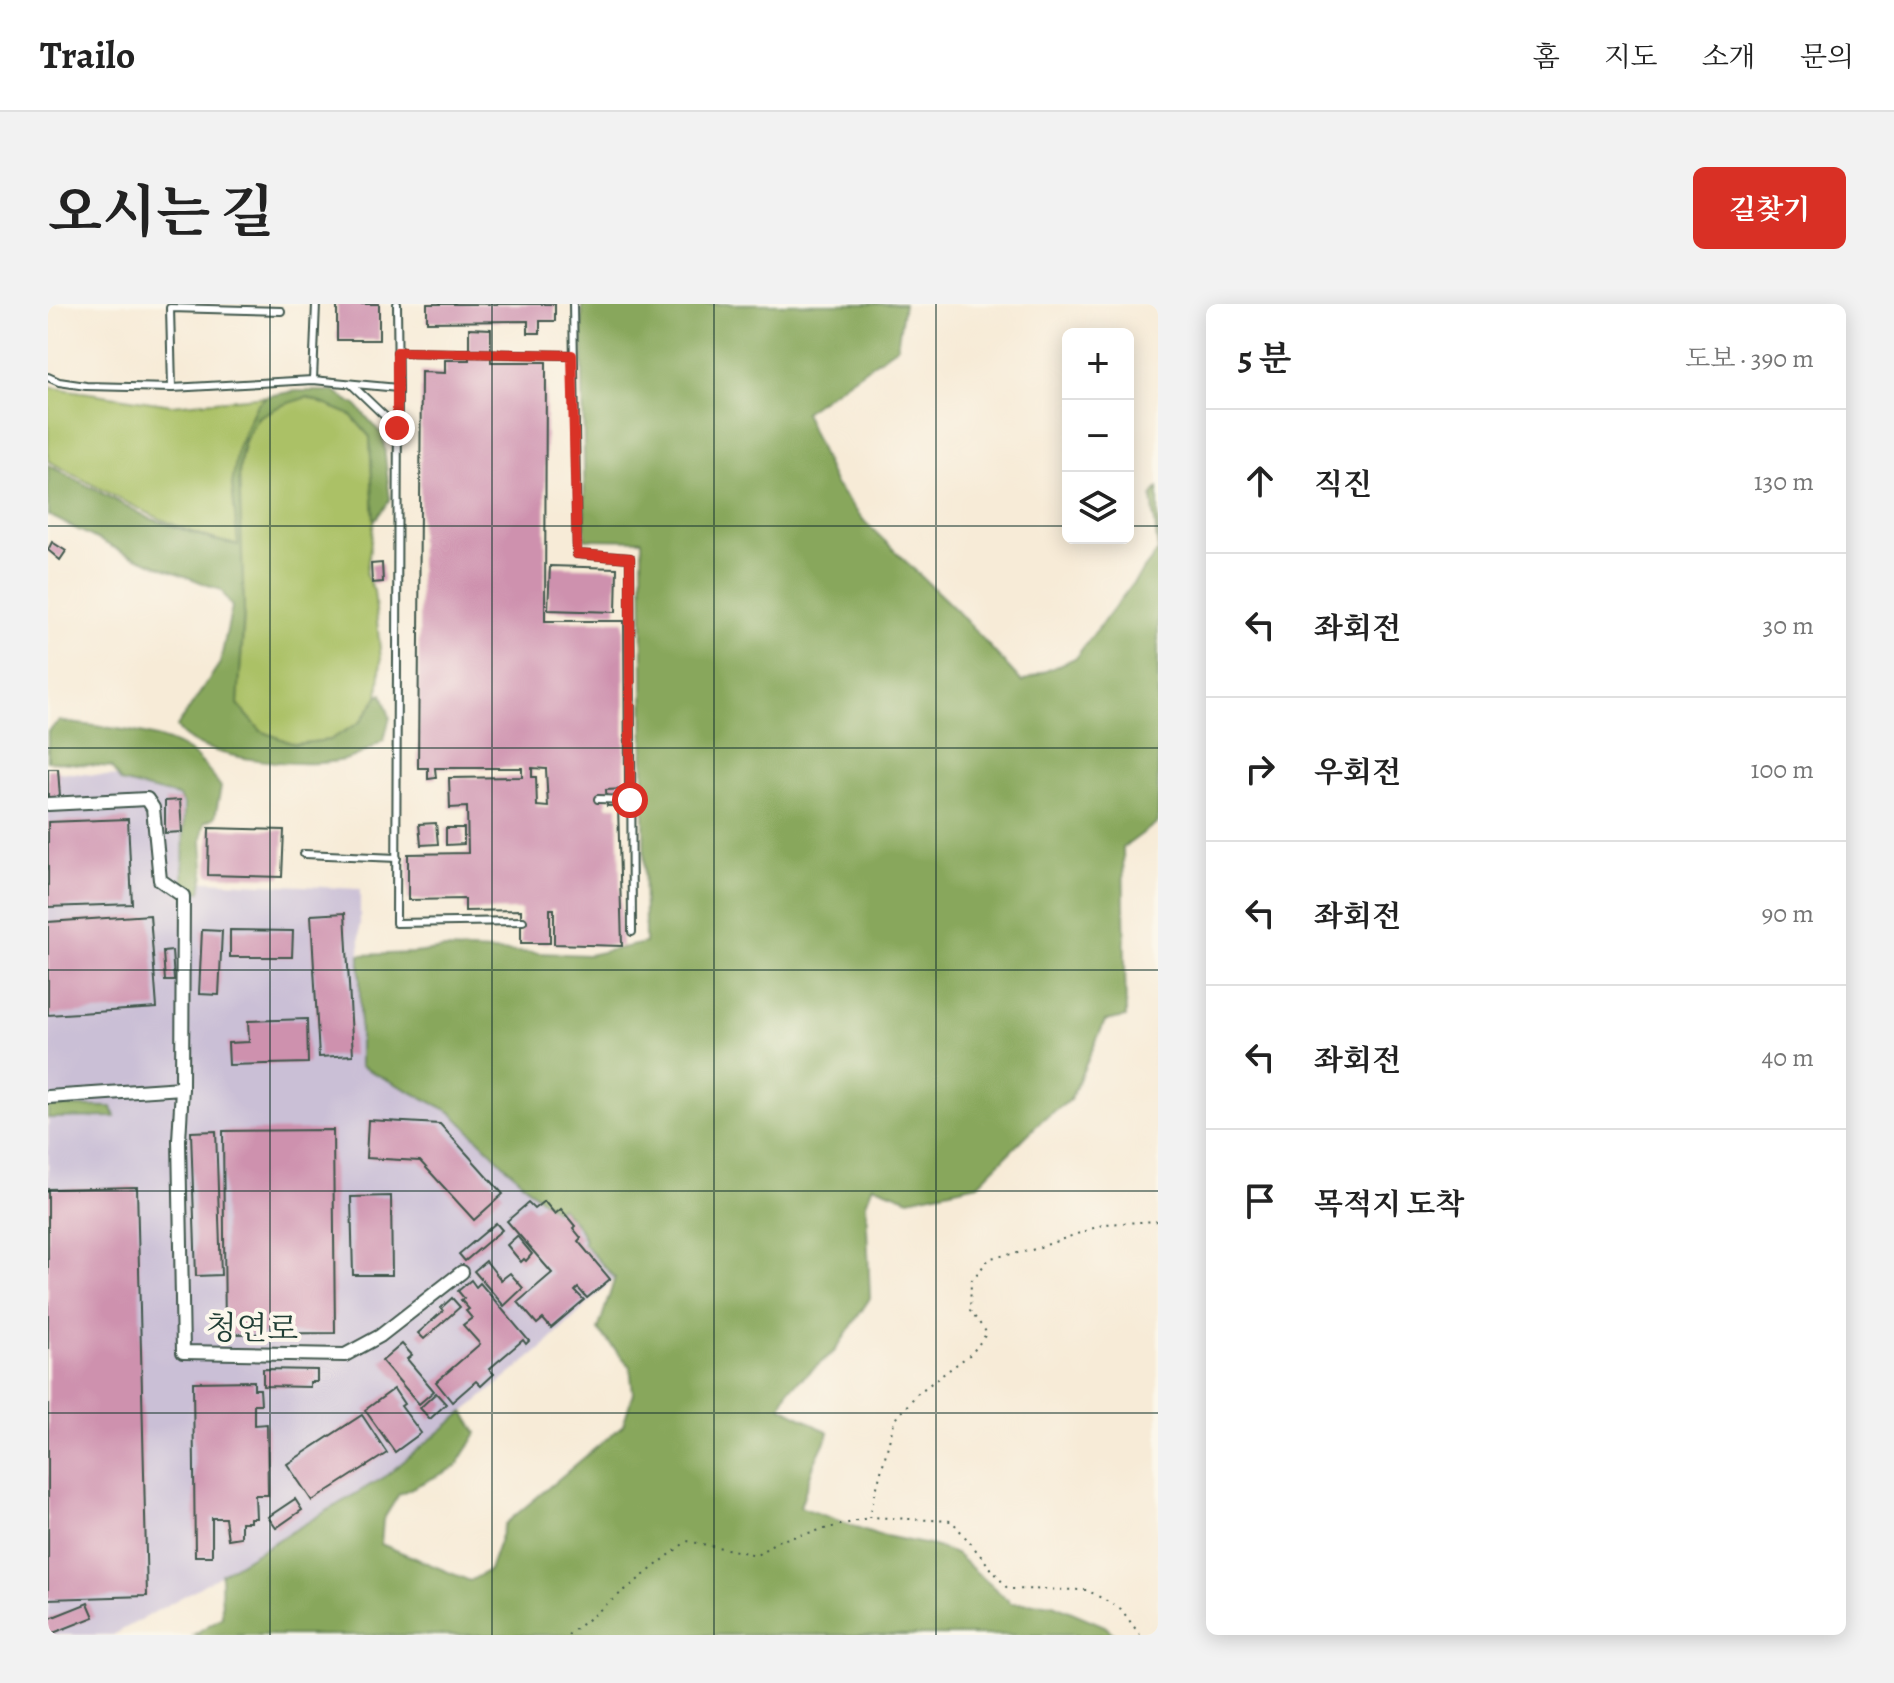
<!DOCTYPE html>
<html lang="ko">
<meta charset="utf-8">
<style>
:root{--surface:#fff;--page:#f2f2f2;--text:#222;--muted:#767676;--line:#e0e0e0;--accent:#d93025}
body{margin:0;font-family:Alegreya,"Noto Serif KR",serif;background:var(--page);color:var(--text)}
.controls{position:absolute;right:24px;top:24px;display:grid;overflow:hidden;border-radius:12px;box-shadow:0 4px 20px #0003}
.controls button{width:72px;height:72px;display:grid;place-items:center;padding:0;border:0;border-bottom:2px solid var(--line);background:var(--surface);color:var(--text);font:40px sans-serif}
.stop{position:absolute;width:24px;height:24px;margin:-18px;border:6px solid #d93025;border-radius:50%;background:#fff}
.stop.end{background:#d93025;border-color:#fff;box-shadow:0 2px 8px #0008}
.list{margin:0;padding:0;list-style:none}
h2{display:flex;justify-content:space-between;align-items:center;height:104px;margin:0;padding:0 32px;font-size:34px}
h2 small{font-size:26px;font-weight:400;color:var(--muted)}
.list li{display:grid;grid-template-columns:52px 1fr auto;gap:24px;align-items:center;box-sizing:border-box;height:144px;padding:0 32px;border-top:2px solid var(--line)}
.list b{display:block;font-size:30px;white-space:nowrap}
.list em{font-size:26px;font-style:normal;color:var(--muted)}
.icon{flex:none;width:44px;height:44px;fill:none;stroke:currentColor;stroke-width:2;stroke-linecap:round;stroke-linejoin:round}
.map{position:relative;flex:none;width:1110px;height:1331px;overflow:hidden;border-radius:12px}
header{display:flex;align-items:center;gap:48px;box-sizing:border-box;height:112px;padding:0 40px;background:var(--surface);border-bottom:2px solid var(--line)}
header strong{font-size:38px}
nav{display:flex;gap:44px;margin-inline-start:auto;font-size:28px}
.intro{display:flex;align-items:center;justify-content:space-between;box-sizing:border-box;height:192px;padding:0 48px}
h1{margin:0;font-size:56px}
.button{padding:20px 36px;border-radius:12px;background:var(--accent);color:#fff;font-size:28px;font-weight:700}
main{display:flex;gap:48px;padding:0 48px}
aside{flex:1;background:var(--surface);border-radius:12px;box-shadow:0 4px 20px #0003}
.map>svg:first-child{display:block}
</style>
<header>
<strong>Trailo</strong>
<nav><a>홈</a><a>지도</a><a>소개</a><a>문의</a></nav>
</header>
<div class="intro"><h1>오시는 길</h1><a class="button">길찾기</a></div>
<main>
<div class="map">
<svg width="1110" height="1331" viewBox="0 0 1110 1331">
<rect width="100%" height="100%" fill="#fbf7ec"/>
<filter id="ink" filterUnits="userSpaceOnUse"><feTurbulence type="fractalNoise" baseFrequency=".0125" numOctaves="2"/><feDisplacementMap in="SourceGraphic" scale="16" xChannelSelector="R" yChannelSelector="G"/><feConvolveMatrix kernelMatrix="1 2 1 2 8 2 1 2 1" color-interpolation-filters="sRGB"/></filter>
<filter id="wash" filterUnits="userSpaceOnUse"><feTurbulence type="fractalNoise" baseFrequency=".006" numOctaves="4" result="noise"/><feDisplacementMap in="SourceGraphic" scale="32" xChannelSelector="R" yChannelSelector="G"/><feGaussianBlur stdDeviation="1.8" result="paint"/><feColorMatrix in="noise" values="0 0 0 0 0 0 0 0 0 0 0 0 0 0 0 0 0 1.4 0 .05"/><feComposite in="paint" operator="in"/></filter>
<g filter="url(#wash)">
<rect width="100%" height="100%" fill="#f7ebd7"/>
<path fill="#cabfd6" d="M0 467 143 479 140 576 312 585V762L403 808 482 886 512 902 530 922 537 936 535 939 567 974 491 1047 339 1171 150 1284 65 1331H0Z"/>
<g fill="#abc166" stroke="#657f4d" stroke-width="2">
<path d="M0 83 124 101 219 92C207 101 204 110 199 123 181 163 186 200 191 242 121 226 62 189 0 157Z"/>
<path d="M259 93 303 111 322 133 326 217 318 271 326 287 333 356 330 393 312 418 282 436 246 440 213 427 190 401C191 368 196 335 196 303 195 253 177 154 209 115 219 103 244 98 259 93Z"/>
</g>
<g fill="#88a75b" stroke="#547248" stroke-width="2">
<path d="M534 0H856L849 43 756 108 786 179 818 219 909 307 974 378 1027 354 1110 247 1104 193 1110 184V518L1075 544 1078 713 1057 717 1022 796 994 816 930 880 861 895 825 881 818 899 822 994 787 1047 741 1085 733 1102 781 1129 766 1160 752 1203 828 1230 886 1242 908 1250 963 1299 1005 1300 1057 1322 1067 1331H145L174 1313 173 1270 339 1171 416 1108 429 1129 408 1163 351 1190 335 1216 333 1240 422 1277 441 1266 457 1220 575 1121 585 1089 582 1062 550 1026 567 974 535 939 537 936 529 921 513 903 507 906 482 886 403 808 312 762V651L367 649 396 645 540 651 597 639 594 236 537 235Z"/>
<path d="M248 87H285L309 102 335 132 342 196 326 217 322 133 303 111 259 93 232 102 210 113 195 139 191 165 196 305 190 401 213 427 246 440 282 436 312 418 330 393 334 390 342 413 336 436C326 442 315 450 303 454 268 466 148 458 129 423L172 359 184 303 173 286 75 248 0 211V161L101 214 165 236 190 241 184 181 190 143 209 100 219 92Z"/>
<path d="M11 417C49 424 106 425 139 446 152 454 164 471 173 483L167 513 157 518C151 535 156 549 156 566 156 572 154 580 153 587L146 589 135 582 136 500 130 492 73 478 63 463 0 457V427Z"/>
<path d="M0 802 64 803 67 813 0 814Z"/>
</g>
<g id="blocks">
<g fill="#ce91ae" fill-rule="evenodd">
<rect x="289" y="0" width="42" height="36"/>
<path d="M379 0H507V17H492V29H480V17L379 18Z"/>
<path d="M421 24 443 25V58H498L497 317H576L577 485 558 486 559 502H570L574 642 506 640V605H502V639H473V606L417 607V595L360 596V550L420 549 419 503 402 504 401 474 474 473V464H387L388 474 380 475V464H370L373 68 397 69V56H421ZM484 464 498 465 500 503 489 502 488 473H484Z"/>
<path d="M4 238 18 247 12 256 0 246Z"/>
<path d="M334 259 335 278 324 279 323 260Z"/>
<path d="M502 262 569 264 568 308 500 306Z"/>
<path d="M0 465H10L12 493 0 494Z"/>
<path d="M132 496 134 528 117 529V497Z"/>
<path d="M80 515 84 600 0 603V518Z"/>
<path d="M388 519 390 540 373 541 371 520Z"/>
<path d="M161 524 236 526 234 573 160 571Z"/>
<path d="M398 524H416V540L398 541Z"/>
<path d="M297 609 305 751 271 753 263 611Z"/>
<path d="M102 611 109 704 0 711V618Z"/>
<path d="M154 626 174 627 171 691 151 690Z"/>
<path d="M182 626 245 627 244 653H182Z"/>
<path d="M124 647 126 677H117L115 648Z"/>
<path d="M259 715 260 759 181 761 180 739 201 738 200 717Z"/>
<path d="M320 816 392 820 455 890 426 916 372 857 318 854Z"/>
<path d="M285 826 287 1029 177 1030 175 827Z"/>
<path d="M168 827 173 971 148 972 143 828Z"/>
<path d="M89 883 99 1292 0 1295V885Z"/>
<path d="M343 892 344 971H305L303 893Z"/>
<path d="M496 897 507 910 513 905 527 922 525 924 533 934 530 937 562 975 539 994 530 984 527 987 536 996 503 1024 495 1015 489 1020 470 998 504 969 459 917 480 899 486 905Z"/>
<path d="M448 919 454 926 417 957 411 950Z"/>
<path d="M469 932 484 950 478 957 476 955 473 958 459 941Z"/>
<path d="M438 957 453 976 462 969 475 984 456 1002 426 967Z"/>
<path d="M423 976 428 983 432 979 481 1037 478 1040 475 1036 441 1065 446 1070 433 1082 428 1077 404 1098 388 1078 432 1040 415 1021 424 1014 418 1007 421 1005 413 996 416 994 410 987Z"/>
<path d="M404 994 412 1003 376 1035 370 1029 395 1007 393 1004Z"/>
<path d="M354 1040 364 1051 359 1055 386 1087 371 1100 334 1057Z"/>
<path d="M215 1065 269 1066V1078H262V1083L215 1082Z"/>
<path d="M206 1077V1085H212L213 1100H206V1121L219 1120 220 1191H207L208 1214H202V1218H193V1233L180 1235 177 1214H164V1252H147L145 1078Z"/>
<path d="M346 1085 356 1100 353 1102 373 1129 347 1148 317 1106Z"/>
<path d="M388 1089 398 1100 382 1115 372 1104Z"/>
<path d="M314 1111 339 1149 264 1197 239 1160Z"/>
<path d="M247 1195 254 1206 228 1224 220 1213Z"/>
<path d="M40 1299 46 1313 0 1331V1315Z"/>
</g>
</g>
</g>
<g filter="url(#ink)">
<use href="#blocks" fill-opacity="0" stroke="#3f574c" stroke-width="2"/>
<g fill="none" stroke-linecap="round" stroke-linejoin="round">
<g stroke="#3f574c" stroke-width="10">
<g id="lane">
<path d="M349 0 350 84"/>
<path d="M525 0 529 250 582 254 584 628"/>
<path d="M349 48 524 51"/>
<path d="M0 73 11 78 38 82 124 84 265 76 350 84 348 619 475 617"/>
<path d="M265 76 268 0"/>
<path d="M303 80 349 124"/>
<path d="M124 84 122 4 233 7"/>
<path d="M550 495 582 496"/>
<path d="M256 550 349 554"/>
</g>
</g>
<g stroke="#3f574c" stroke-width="16">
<g id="street">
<path d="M0 500 99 495 105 504 112 576 135 592 134 784"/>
<path d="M0 793 134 784 131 836 135 1048 297 1051 332 1032 414 968"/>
</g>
</g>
<g stroke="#3f574c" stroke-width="2" stroke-dasharray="2 6" stroke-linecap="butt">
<path d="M520 1331 639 1237 709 1251 729 1237 820 1214"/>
<path d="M1092 1331 1073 1305 1039 1286 960 1285 904 1217 821 1213 847 1115 870 1089 924 1049 939 1029 922 1007 923 977 942 954 981 947 1057 920 1110 917"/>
</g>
<use href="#lane" stroke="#fff" stroke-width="6"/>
<use href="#street" stroke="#fff" stroke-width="12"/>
</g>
</g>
<g fill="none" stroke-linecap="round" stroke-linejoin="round" filter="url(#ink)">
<path stroke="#d93025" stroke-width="10" d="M349 124V48L524 51 529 250 582 254V496"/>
</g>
<path fill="none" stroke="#1f3d34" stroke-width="2" stroke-opacity="0.55" d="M222 0V1331M444 0V1331M666 0V1331M888 0V1331M0 222H1020M1080 222H1110M0 444H1110M0 666H1110M0 887H1110M0 1109H1110"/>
<g text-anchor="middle" stroke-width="8" stroke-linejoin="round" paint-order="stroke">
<g font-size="32" fill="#1f3d34" stroke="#fbf7ec">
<text transform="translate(204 1024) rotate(1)" y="11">청연로</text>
</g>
</g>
</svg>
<div class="controls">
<button>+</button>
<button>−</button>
<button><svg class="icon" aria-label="layers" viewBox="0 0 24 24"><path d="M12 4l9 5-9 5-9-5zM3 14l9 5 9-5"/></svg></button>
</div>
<div class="stop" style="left:582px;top:496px"></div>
<div class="stop end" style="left:349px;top:124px"></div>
</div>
<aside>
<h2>5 분<small>도보 · 390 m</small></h2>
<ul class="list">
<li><svg class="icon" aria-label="ahead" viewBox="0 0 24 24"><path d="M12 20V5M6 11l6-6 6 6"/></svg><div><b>직진</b></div><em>130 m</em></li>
<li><svg class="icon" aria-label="left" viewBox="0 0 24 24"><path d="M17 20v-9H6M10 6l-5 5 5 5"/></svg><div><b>좌회전</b></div><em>30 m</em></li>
<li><svg class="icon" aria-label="right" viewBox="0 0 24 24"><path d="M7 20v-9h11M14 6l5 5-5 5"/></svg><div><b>우회전</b></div><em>100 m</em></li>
<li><svg class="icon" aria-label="left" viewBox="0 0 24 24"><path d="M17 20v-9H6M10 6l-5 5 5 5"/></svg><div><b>좌회전</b></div><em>90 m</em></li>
<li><svg class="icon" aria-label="left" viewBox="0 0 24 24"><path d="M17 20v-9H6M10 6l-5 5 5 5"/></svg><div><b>좌회전</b></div><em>40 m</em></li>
<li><svg class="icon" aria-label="arrive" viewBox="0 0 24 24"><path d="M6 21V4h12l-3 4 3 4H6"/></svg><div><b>목적지 도착</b></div></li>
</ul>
</aside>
</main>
